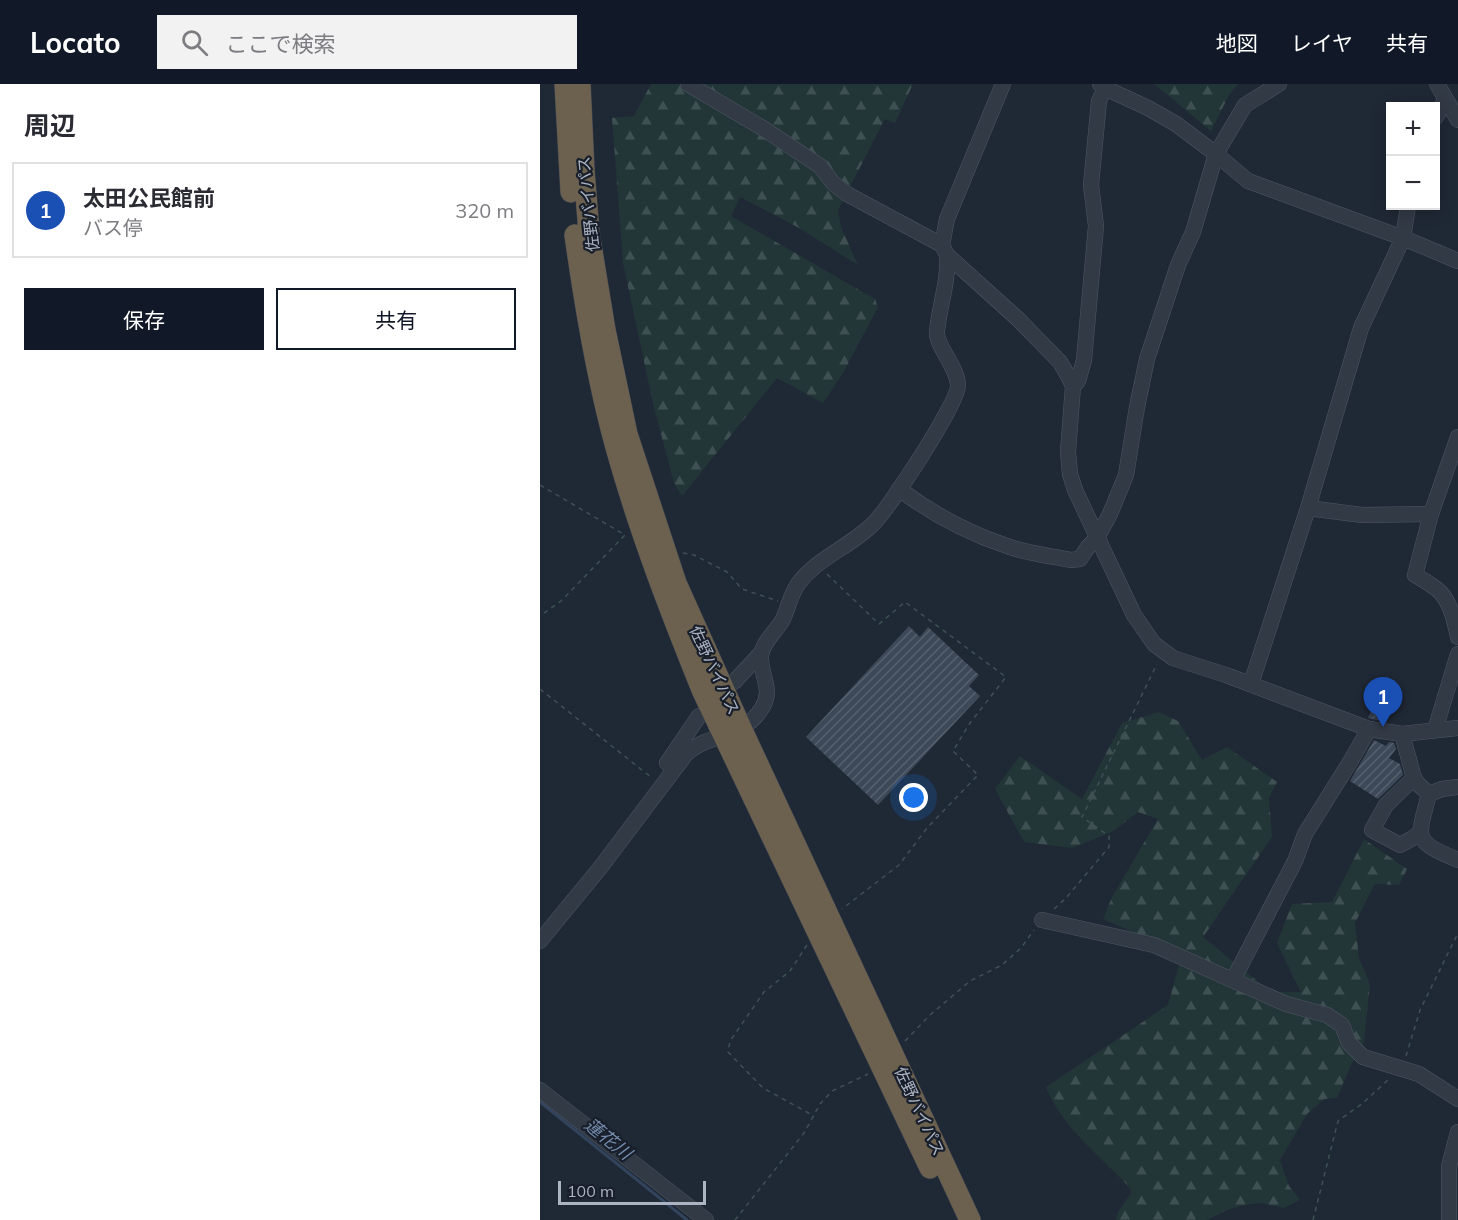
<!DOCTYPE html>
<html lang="ja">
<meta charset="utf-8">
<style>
:root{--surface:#fff;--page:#f2f2f3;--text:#2b2b33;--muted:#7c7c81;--line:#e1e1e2;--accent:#111827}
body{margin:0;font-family:Mulish,"Noto Sans JP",sans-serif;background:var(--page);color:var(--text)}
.controls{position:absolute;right:18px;top:18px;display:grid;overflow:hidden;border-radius:0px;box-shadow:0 3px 15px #0003}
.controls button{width:54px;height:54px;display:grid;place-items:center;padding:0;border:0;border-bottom:2px solid var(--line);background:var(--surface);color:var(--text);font:30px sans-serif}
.scale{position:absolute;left:18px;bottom:15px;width:148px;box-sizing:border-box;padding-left:6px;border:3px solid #acb4c3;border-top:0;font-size:16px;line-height:21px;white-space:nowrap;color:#acb4c3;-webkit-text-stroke:4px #181f2a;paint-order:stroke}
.you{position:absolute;left:374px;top:714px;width:21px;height:21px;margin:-15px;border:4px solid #fff;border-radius:50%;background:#1a73e8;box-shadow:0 0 0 9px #1a73e833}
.badge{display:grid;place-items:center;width:39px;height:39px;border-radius:50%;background:var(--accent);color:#fff;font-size:20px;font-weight:700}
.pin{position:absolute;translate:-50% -50px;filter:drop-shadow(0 2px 3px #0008)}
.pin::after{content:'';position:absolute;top:32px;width:21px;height:18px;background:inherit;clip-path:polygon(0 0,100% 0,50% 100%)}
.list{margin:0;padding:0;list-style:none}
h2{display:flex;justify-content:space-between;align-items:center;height:78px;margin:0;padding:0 24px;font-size:26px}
h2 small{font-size:20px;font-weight:400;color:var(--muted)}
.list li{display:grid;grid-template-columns:39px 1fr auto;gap:18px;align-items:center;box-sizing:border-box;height:96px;margin:0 12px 12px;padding:0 12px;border:2px solid var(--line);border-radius:0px}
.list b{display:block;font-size:22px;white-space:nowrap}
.list p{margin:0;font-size:20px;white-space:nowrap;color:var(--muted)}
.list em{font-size:20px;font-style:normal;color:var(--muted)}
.actions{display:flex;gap:12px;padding:18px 24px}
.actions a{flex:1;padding:14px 0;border:2px solid var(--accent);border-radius:0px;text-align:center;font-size:21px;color:var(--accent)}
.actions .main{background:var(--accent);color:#fff}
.icon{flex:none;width:33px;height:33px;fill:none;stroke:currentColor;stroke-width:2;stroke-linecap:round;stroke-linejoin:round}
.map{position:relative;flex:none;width:918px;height:1136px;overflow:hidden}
header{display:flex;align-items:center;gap:36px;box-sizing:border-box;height:84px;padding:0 30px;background:var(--accent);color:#fff}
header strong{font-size:28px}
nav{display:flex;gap:33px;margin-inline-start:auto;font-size:21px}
.search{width:420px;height:54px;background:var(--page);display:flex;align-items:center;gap:15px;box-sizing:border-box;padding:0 21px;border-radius:0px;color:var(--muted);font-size:22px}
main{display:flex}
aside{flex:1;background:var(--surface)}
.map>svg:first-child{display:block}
</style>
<header>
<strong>Locato</strong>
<div class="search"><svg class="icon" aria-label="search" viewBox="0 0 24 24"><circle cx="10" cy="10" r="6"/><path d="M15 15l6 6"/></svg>ここで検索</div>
<nav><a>地図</a><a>レイヤ</a><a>共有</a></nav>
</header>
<main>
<aside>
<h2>周辺<small></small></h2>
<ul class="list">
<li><span class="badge" style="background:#1a4fb4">1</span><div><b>太田公民館前</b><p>バス停</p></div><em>320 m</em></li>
</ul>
<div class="actions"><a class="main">保存</a><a>共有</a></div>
</aside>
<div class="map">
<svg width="918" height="1136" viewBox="0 0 918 1136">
<defs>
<pattern id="forest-firs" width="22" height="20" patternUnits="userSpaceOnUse" patternTransform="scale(1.5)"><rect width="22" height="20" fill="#223537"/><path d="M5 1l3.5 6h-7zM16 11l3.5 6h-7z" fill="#3f5052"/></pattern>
<pattern id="building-hatch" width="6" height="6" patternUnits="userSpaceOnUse" patternTransform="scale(1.5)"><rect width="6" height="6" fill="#3d4858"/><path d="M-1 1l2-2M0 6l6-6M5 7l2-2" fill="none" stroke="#56606e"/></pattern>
</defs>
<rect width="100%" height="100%" fill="#1f2835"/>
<g fill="url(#forest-firs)">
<path d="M111 0H373L355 39 345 35 298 126 301 143 318 181 259 144 200 113 191 132 335 215 338 223 303 289 283 319 237 294 142 412 134 399 114 324 83 179 72 34 94 32Z"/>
<path d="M614 0H698L689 11 671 47Z"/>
<path d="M619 628 638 637 662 676 687 663 737 698 729 714 732 753 663 853 731 908H761L737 859 752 820 792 818 824 755 867 785 859 801 835 800 815 839 819 874 830 900 824 958 811 981 797 1014 784 1015 767 1030 740 1076 749 1102 760 1116 744 1124 721 1119 704 1121 687 1126 667 1136H576L578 1128 591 1109 590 1104C561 1072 522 1044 506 1003L628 921 642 870 563 835 572 813 618 735 598 728 572 748 532 764 484 758 455 705 480 672 542 715 582 639Z"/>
</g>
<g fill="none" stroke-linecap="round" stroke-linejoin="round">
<path stroke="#32435d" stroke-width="3" d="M0 1018 147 1136"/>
</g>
<g fill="url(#building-hatch)">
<path d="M369 542 380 553 388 543 439 591 429 602 440 612 338 721 266 653Z"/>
<path d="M837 614 853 621 846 638 828 634Z"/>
<path d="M834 656 846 662 849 658 854 659 856 665 849 674 860 680 863 691 838 715 810 697Z"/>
</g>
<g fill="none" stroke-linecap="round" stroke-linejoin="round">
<g stroke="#505764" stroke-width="16">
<g id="minor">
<path d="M148 0 221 43 280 82 293 99 307 110 402 161"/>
<path d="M463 0 407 135 402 161 407 171 479 236 520 278 527 290 533 302 528 368 530 390 535 406 594 531 614 560 633 574 686 591 829 645 862 650 918 644"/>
<path d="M560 0 565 4 608 24 636 40 676 70 708 97 863 154 918 177"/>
<path d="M897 0 918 36"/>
<path d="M896 33 905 16"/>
<path d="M533 302 538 297 544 276 556 142 551 101 559 17 565 4"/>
<path d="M918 353 891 430 875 491C883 496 893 501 900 508 911 519 915 539 918 553"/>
<path d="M359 405C391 429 428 449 467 462 485 469 512 472 531 476L540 475 548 463 557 454 570 430 586 391 597 323 607 275 638 181 653 148 676 70 705 21 739 0"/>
<path d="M768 424 822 431 891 430"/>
<path d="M194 598 221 569"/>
<path d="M711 600 768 424 821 244 863 154 868 122"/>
<path d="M895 646 918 570"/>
<path d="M862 650 874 694 846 721 832 746 860 761 873 754 880 748"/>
<path d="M127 679 159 632"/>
<path d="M874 694 878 700 889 710 902 705 918 703"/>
<path d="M889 710C877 756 873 757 918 776"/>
<path d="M502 836 614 861 746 920 787 931 802 941 809 959 823 973 879 990 918 1015"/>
<path d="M0 857 60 784 146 670C169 648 201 657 222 624 234 605 220 592 221 572 222 559 235 548 242 537 248 526 250 511 258 500 277 474 311 462 333 440 348 426 419 318 418 301 417 282 396 262 397 248 399 222 409 198 407 171"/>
<path d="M693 896 755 777 765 750 810 678 829 645"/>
<path d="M0 1006 166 1136"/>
<path d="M909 1136V1082L918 1048"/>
</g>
</g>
<g stroke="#3d4450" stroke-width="22">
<g id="highway">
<path d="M25 0 31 108"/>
<path d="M40 0 44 86 49 149 65 246 87 350 136 499 202 646 430 1136"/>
<path d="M35 151C45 223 57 296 77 367 100 449 131 529 163 608L390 1084"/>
</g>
</g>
<g stroke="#3e5154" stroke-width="1.5" stroke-dasharray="4.5 4.5" stroke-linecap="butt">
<path d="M0 401 85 451 21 517 0 532"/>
<path d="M143 469 154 471 187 488 202 505 238 517"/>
<path d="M287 490 339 540 365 518 466 593 430 639 413 667 438 691 387 744 359 781 302 825"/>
<path d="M0 605 112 694"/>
<path d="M514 825 526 814 569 763V752L542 733 617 580"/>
<path d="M267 861 250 887 224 908 190 957 188 968 223 1004 274 1032"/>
<path d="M365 957 390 931 430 897 462 881 481 864 494 846"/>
<path d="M866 972 880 926 918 849"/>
<path d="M195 1136 264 1049 280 1020 292 1007 328 990"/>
<path d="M773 1136 798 1037 823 1019 850 994"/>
</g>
<use href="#minor" stroke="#323a46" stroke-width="15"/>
<use href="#highway" stroke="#6c614f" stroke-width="21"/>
</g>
<g text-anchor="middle" stroke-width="4.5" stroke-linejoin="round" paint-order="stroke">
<g font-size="16" fill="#acb4c3" stroke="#181f2a">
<text transform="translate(48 120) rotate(-96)" y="6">佐野バイパス</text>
<text transform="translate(175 586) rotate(65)" y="6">佐野バイパス</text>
<text transform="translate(380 1027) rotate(65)" y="6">佐野バイパス</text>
</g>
<g font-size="18" font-style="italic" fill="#748bac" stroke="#181f2a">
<text transform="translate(68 1055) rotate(39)" y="6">蓮花川</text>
</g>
</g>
</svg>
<div class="controls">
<button>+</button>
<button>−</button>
</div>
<div class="scale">100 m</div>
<div class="you"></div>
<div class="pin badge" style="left:843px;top:643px;background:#1a4fb4">1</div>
</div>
</main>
